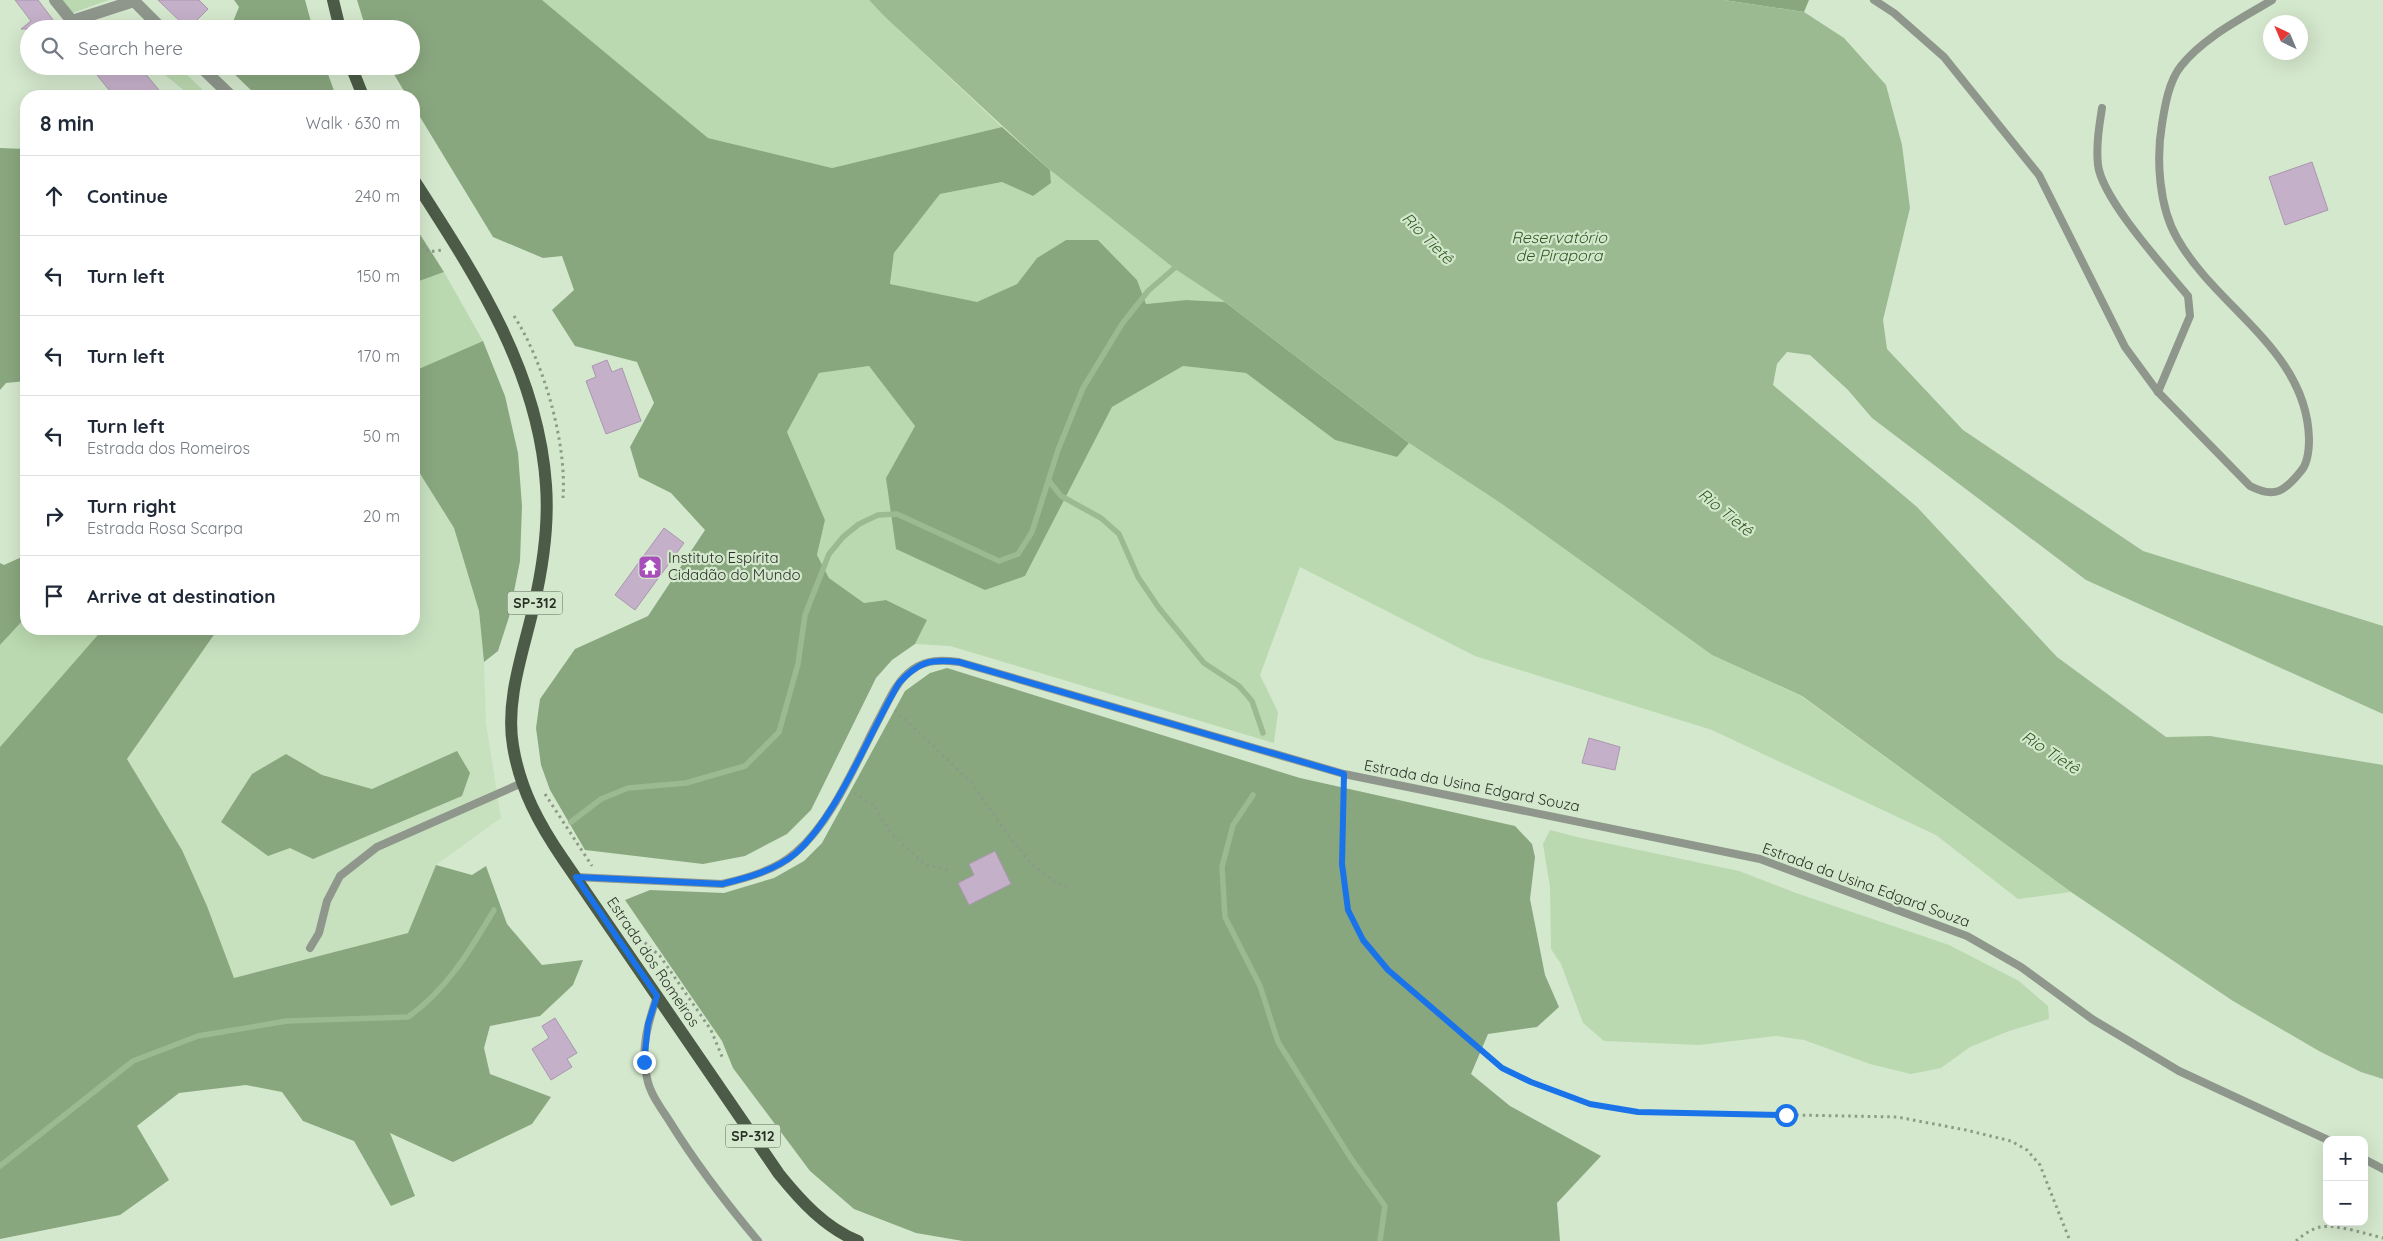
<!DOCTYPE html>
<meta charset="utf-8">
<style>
:root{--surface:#fff;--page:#f6f6f7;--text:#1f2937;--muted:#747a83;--line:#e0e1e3}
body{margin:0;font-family:Quicksand,sans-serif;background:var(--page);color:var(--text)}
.controls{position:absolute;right:15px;bottom:15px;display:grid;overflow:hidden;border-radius:10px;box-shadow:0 5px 20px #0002}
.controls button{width:45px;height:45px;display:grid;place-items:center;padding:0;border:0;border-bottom:1px solid var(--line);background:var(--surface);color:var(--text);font:25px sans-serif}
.compass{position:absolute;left:2263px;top:15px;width:45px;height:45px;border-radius:50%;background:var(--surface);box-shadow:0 5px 20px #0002;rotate:316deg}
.stop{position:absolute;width:15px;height:15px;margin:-11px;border:4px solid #1a73e8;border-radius:50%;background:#fff}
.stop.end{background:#1a73e8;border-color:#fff;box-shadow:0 1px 5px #0008}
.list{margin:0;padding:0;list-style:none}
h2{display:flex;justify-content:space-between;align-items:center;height:65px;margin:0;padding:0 20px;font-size:21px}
h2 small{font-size:16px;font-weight:400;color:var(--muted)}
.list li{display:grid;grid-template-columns:32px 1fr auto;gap:15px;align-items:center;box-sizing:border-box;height:80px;padding:0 20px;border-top:1px solid var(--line)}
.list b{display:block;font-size:19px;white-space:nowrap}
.list p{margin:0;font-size:16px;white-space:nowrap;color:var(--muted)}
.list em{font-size:16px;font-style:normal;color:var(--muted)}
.icon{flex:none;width:28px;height:28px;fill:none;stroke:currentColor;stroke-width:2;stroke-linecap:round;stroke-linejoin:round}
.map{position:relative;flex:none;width:2383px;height:1241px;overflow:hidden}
.search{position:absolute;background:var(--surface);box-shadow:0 5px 20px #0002;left:20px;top:20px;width:400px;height:55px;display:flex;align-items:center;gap:12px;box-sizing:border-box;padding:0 18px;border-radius:28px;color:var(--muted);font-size:19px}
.panel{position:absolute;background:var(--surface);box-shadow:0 5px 20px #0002;left:20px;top:90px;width:400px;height:545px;border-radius:20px}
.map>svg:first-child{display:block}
</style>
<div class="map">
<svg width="2383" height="1241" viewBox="0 0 2383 1241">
<rect width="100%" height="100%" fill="#d4e8cd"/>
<path fill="#c7e1bf" d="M414 464 454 528 479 611 484 662 486 723 501 818 436 865 408 933 234 978 207 906 182 850 127 759 218 629H414Z"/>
<g fill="#bad9b0">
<path d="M62 0H109L72 13Z"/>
<path d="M542 0H869L885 17 1002 127 832 168 708 138Z"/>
<path d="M122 20 128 21 139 29H91Z"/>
<path d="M154 66H178L209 96H191Z"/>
<path d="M1050 170 1175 269 1225 302 1186 300 1146 304 1137 280 1098 240H1066L1037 258 1017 284 977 303 890 284 894 253 940 194 1002 182 1033 196 1051 183Z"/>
<path d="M444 272 483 341 414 371V282Z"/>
<path d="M869 366 915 426 886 478 1025 576 1112 407 1183 366 1246 373 1335 440 1397 457 1409 443 1502 504 1712 655 1801 696 2071 892 2018 899 1936 835 1712 730 1475 656 1300 567 1260 675 1278 712 1274 743 950 646 915 644 927 620 886 600 864 603 829 578 817 555 825 520 787 432 819 373Z"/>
<path d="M26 617V629H103L0 747V645Z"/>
<path d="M1550 830 1577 837 1739 871 1796 893 1949 945 2019 981 2048 1006 2049 1019 2009 1031 1970 1047 1941 1068 1911 1074 1870 1064 1804 1040 1776 1036 1699 1045 1604 1041 1583 1023 1561 964 1551 949 1550 887 1543 844Z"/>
</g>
<g fill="#89a77f">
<path d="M234 0H305L313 29H230L239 7Z"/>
<path d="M357 0H542L708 138 832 168 1002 127 1050 170 1051 183 1033 196 1002 182 940 194 894 253 890 284 977 302 1017 284 1037 258 1066 240H1098L1137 280 1146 304 1186 300 1225 302 1409 443 1397 457 1335 440 1246 373 1183 366 1112 407 1025 576 985 590 896 549 886 478 915 426 869 366 819 373 787 432 825 520 817 555 829 578 864 603 886 600 927 620 915 644 892 660 876 678 811 810 787 834 745 856 703 864 585 850 550 790 541 765 536 728 540 699 575 649 648 616 705 530 671 493 639 477 630 447 654 403 637 362 575 346 552 310 574 290 562 256 543 258 493 237 414 107V96H407L389 66H411V29H366Z"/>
<path d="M1724 0H1809L1804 12Z"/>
<path d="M226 66H325L336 96H257Z"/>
<path d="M0 148 26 149V381L6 383 0 390Z"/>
<path d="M414 225 444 272 419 281 414 273Z"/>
<path d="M483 341 505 396 518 453 522 506 520 561 509 617 498 651 484 662 479 611 454 528 414 464V371Z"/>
<path d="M26 555V617L0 645V563L4 565Z"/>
<path d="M103 629H218L127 759 182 850 207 906 234 978 408 933 436 865 472 875 486 866 507 924 542 965 583 960 573 985 540 1016 490 1026 484 1048 490 1074 551 1097 532 1124 453 1162 390 1133 415 1196 391 1206 354 1141 303 1121 282 1092 246 1085 179 1093 137 1126 169 1180 120 1215 0 1239V747Z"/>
<path d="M947 668 1300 778 1515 826 1532 844 1535 857 1530 899 1545 975 1559 1007 1537 1027 1488 1034 1471 1074 1510 1106 1601 1156 1557 1203 1560 1241H963L916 1233 854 1209 810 1171 733 1068 722 1041 625 900 650 890 724 893 774 878 804 861 822 843 905 691 930 673Z"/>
<path d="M457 751 470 773 462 796 313 859 290 848 268 856 221 822 252 774 286 754 322 775 372 789Z"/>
</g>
<path fill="#9bba91" d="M869 0H1724L1804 12 1844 38 1886 85 1902 145 1910 208 1883 320 1887 349 1963 430 2143 551 2383 626V714L2086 580 1872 418 1848 390 1810 355 1787 352 1777 364 1773 385 1917 507 2057 657 2166 737 2210 736 2383 765V1079L2361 1072 2319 1051 2233 1001 2071 892 1802 696 1712 655 1502 504 1409 443 1225 302 1175 269 1050 170 885 17Z"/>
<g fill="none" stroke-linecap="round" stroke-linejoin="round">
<g stroke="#9bba91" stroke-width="5.5">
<path d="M1049 481 1061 496 1101 518 1119 534 1138 577 1159 608 1204 663 1239 686 1252 701 1263 733"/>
<path d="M1253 795 1233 825 1222 867 1225 917 1260 986 1278 1042 1350 1157 1385 1206 1380 1241"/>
<path d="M571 822 601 799 628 788 686 783 745 766 779 732 798 664 805 615 829 554 843 537 859 524 878 515 897 514 999 561 1018 554 1032 532 1058 450 1083 388 1122 324 1148 291 1178 265"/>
<path d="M0 1166 133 1061 198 1036 287 1021 408 1017C446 991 471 949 494 910"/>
</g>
</g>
<g fill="#c5b0c9" stroke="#ab96af">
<path d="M15 0H38L60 29H21L31 21Z"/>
<path d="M158 0H199L208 9 188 29Z"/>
<path d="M108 66H139L164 96H114L97 75Z"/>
<path d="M2312 162 2328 210 2285 225 2269 177Z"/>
<path d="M607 360 612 372 622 368 641 421 606 434 586 381 596 377 592 366Z"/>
<path d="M664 528 684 543 635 610 615 595Z"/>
<path d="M1589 738 1620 747 1615 770 1582 763Z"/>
<path d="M995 851 1011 884 969 905 958 883 974 875 969 864Z"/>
<path d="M555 1018 577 1053 567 1059 572 1067 551 1080 532 1049 549 1038 542 1026Z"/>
</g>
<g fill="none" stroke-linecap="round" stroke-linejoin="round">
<g stroke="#8c9b87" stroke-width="3" stroke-dasharray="2.5 4" stroke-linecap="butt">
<path d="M414 158 419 165"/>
<path d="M414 235 428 252 442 250"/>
<path d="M514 316C544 362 567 444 563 498"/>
<path d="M895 710 972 783 1008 835 1031 863 1056 883 1071 889"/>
<path d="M1343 785V864L1349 910 1363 940 1388 970 1502 1068 1531 1082 1590 1104 1638 1112 1897 1117 1966 1130 2011 1141 2027 1150 2040 1165 2070 1241"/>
<path d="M854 793 874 805 890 832 924 864 948 870"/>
<path d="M545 794 592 866"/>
<path d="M635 934 660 956 711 1030 723 1059"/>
<path d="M2296 1241C2303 1235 2311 1229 2320 1227 2337 1224 2366 1234 2383 1238"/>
</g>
<g stroke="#8f978c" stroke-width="8">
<path d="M1874 0 1894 13 1944 57 2039 175 2125 347 2158 392 2250 486C2275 499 2285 491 2301 471 2308 463 2309 449 2309 439 2307 350 2216 308 2177 238 2159 207 2156 159 2162 124 2165 105 2169 81 2181 66 2204 37 2241 19 2272 0"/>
<path d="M2102 108C2099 127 2096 146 2098 165 2102 199 2164 267 2188 296L2190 316 2158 392"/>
<path d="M575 877 722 884C747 878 776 870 795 853 833 821 857 760 880 717 888 702 897 680 912 670 926 659 942 660 959 662L1344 774 1760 859 1967 936 2021 967 2092 1019 2179 1071 2328 1140"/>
<path d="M310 948 319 933 327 901 340 876 377 847 522 783"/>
<path d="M657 996C648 1023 640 1050 647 1078 650 1094 661 1108 670 1122 696 1164 726 1203 758 1241"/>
<path d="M2364 1159 2383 1169"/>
</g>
<g stroke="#8f978c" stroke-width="12">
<path d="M55 0 72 21 134 1"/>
<path d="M133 0 162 29"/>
<path d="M200 66 231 96"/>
</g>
<g stroke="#4c5b47" stroke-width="12">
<path d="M333 0 340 29"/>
<path d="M351 66 363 96"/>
<path d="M414 180C475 275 538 369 546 485 549 526 543 566 534 605 524 650 505 699 513 746 520 789 539 824 563 859L779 1174C800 1200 825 1228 858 1241"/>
</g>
</g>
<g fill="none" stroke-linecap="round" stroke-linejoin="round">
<path stroke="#1a73e8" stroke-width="6" d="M644 1062 648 1024 657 996 576 877 722 884C747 878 776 870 796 853 838 815 869 733 899 683 919 661 931 659 959 662L1344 774 1342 864 1348 910 1363 940 1388 970 1502 1068 1531 1082 1590 1104 1638 1112 1786 1115"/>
</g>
<defs>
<g id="temple-square" transform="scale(1.25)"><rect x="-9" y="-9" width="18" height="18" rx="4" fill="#a74ebb" stroke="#d4e8cd"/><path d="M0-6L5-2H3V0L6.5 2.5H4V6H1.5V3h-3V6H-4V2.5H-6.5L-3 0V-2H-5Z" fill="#fff"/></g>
</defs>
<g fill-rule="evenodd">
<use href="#temple-square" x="650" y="567"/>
</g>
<g text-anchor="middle" stroke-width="4.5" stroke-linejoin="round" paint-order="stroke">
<g fill="#d4e8cd" stroke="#5d6859" stroke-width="1">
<rect x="507.5" y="591.5" width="55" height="23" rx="4"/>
<rect x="725.5" y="1124.5" width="55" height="23" rx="4"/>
</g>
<g font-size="14" font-weight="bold" fill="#2a3127">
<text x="535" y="608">SP-312</text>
<text x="753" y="1141">SP-312</text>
</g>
<g font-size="15" fill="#2a3127" stroke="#d4e8cd" text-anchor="start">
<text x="668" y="563">Instituto Espírita<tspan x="668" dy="17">Cidadão do Mundo</tspan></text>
</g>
<g font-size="15" fill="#2a3127" stroke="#d4e8cd">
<text transform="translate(1472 786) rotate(11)" y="5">Estrada da Usina Edgard Souza</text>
<text transform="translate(1866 885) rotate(20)" y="5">Estrada da Usina Edgard Souza</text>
<text transform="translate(653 962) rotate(56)" y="5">Estrada dos Romeiros</text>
</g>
<g font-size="16" font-style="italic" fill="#315a22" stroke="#d4e8cd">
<text x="1559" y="243">Reservatório<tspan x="1559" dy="18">de Pirapora</tspan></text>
<text transform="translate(1428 238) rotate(45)" y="6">Rio Tietê</text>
<text transform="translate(1726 512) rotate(39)" y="6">Rio Tietê</text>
<text transform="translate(2051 752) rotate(33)" y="6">Rio Tietê</text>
</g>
</g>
</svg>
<div class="controls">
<button>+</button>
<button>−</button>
</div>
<svg class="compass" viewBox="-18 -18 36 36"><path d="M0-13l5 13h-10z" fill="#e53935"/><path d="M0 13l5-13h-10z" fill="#747a83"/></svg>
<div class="stop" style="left:1786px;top:1115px"></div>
<div class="stop end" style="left:644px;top:1062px"></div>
<div class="search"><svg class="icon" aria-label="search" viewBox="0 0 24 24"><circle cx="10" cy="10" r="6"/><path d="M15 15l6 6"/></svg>Search here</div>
<section class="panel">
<h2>8 min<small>Walk · 630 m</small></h2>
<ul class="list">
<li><svg class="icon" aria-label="ahead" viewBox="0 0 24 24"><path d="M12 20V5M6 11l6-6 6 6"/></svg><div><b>Continue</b></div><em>240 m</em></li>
<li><svg class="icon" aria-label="left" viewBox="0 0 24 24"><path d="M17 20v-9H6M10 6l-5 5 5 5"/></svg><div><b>Turn left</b></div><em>150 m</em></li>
<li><svg class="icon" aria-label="left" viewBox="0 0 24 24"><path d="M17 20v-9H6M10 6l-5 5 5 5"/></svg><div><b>Turn left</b></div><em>170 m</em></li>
<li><svg class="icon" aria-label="left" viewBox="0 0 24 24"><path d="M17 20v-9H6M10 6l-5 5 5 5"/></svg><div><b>Turn left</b><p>Estrada dos Romeiros</p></div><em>50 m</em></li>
<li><svg class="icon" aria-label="right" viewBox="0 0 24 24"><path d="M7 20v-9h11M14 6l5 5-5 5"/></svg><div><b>Turn right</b><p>Estrada Rosa Scarpa</p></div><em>20 m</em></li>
<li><svg class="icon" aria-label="arrive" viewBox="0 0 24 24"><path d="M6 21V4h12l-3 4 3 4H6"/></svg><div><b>Arrive at destination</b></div></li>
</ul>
</section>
</div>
